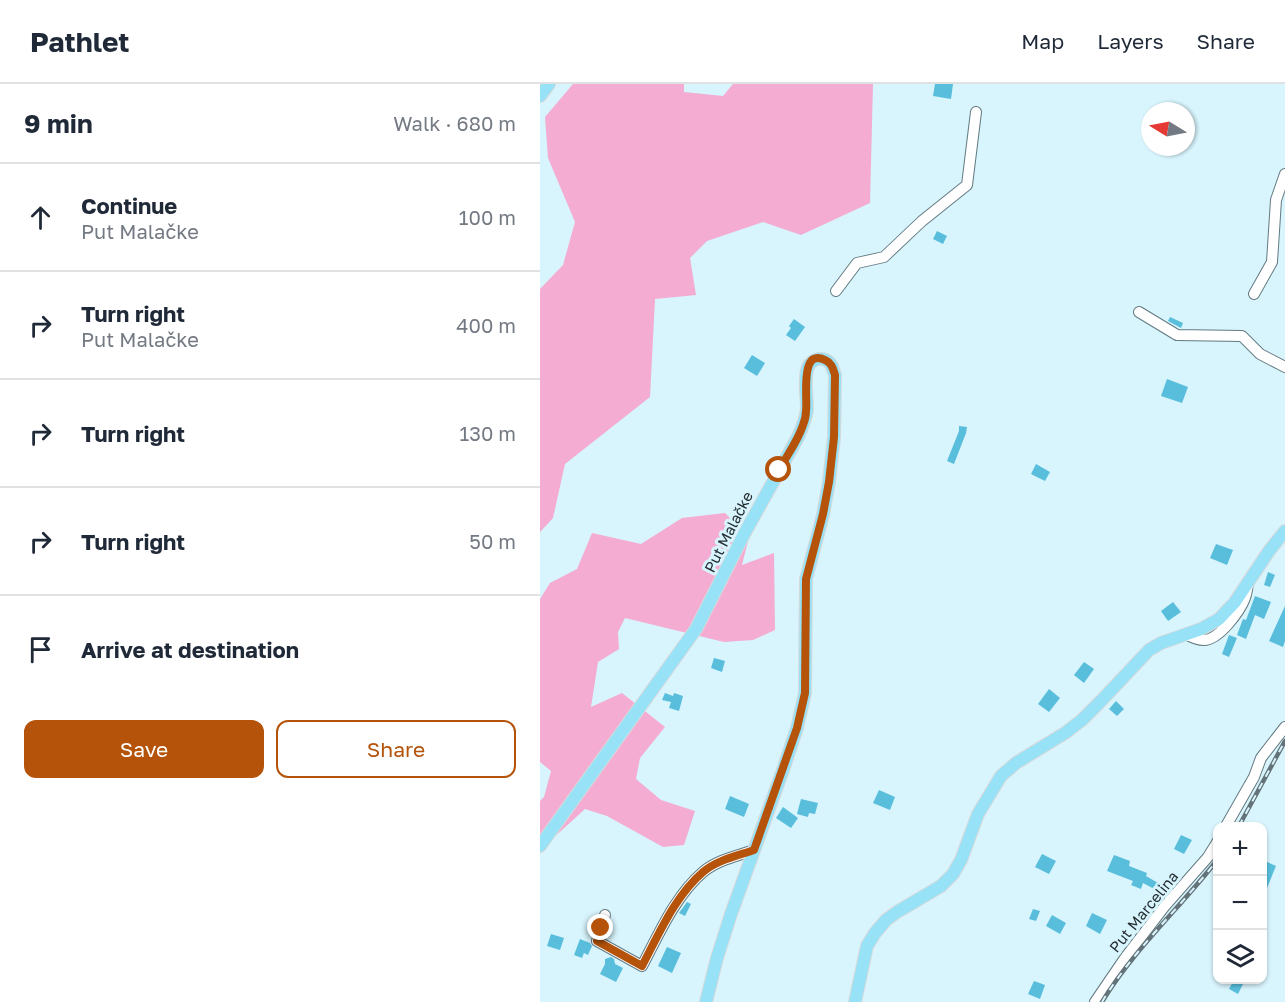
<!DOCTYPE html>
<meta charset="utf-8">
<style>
:root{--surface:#fff;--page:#f2f2f3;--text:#1f2937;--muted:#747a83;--line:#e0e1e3;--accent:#b45309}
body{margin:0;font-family:"Golos Text",sans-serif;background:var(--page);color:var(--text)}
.controls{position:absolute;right:18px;bottom:18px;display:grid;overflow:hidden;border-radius:12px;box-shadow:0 2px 4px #0004}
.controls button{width:54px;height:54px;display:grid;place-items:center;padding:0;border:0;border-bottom:2px solid var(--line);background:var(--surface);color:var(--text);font:30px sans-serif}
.compass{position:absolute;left:601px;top:18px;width:54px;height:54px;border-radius:50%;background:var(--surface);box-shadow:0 2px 4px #0004;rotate:280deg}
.stop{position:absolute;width:18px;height:18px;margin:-14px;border:4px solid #b45309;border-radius:50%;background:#fff}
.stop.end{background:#b45309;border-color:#fff;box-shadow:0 2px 6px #0008}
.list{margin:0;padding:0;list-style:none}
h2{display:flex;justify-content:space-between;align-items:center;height:78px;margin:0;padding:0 24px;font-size:26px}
h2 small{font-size:20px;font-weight:400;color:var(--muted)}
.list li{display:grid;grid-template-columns:39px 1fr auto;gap:18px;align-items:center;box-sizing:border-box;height:108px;padding:0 24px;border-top:2px solid var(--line)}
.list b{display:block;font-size:22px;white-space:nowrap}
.list p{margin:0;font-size:20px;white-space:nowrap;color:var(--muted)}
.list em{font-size:20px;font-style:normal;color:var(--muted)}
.actions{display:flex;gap:12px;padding:18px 24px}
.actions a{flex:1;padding:14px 0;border:2px solid var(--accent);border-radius:12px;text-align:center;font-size:21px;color:var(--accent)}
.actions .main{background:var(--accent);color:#fff}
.icon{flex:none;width:33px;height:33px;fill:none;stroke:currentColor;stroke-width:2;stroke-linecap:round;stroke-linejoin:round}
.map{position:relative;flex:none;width:745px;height:918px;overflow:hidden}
header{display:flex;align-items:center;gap:36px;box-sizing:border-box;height:84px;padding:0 30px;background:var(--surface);border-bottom:2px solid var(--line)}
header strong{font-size:28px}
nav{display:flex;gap:33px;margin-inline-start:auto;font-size:21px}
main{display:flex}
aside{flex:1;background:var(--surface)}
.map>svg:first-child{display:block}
</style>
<header>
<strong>Pathlet</strong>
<nav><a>Map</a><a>Layers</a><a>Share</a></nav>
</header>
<main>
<aside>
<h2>9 min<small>Walk · 680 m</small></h2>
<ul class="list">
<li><svg class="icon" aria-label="ahead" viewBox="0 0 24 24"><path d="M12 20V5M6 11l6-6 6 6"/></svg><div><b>Continue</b><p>Put Malačke</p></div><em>100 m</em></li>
<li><svg class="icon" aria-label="right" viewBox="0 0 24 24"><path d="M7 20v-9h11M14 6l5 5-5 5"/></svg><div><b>Turn right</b><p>Put Malačke</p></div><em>400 m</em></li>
<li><svg class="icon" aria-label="right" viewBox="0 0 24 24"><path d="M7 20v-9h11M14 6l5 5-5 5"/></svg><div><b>Turn right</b></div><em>130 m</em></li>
<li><svg class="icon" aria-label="right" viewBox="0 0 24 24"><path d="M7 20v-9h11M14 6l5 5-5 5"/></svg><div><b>Turn right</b></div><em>50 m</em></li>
<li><svg class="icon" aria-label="arrive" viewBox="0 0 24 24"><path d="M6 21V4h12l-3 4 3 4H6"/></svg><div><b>Arrive at destination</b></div></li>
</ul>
<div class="actions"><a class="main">Save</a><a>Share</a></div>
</aside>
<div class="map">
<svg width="745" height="918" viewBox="0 0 745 918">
<rect width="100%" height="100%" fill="#d8f4fd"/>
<g fill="#f4acd2">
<path d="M33 0H144V8L183 12 193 0H333L330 119 261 151 223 138 167 157 150 174 156 211 115 215 110 313 25 380 13 434 0 448V205L23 181 35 138 8 74 5 33Z"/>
<path d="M185 429 209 453 202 481 234 469 235 546 213 556 184 558 85 534 78 548 79 565 58 578 51 623 82 609 125 643 100 674 96 695 121 716 155 727 144 761 123 763 67 732 45 725 0 766V717L4 713 11 687 0 678V515L10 499 37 485 52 449 101 460 142 434Z"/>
</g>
<g fill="#58bedc">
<path d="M395 0H413L411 15 393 12Z"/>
<path d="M397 147 407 152 403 160 393 155Z"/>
<path d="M630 233 643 239 641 244 628 237Z"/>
<path d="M254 235 265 243 255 257 246 251 251 244 249 242Z"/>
<path d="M212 271 225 279 217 292 204 284Z"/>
<path d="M627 295 648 303 642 319 621 312Z"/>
<path d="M419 342 427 343 426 349 414 380 407 377 419 347Z"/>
<path d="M496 380 510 388 505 397 491 390Z"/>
<path d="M676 460 693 466 687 481 670 474Z"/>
<path d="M728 488 735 491 730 503 724 501Z"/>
<path d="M715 512 731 518 724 535 715 531 706 555 697 551 703 535 706 536Z"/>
<path d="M633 518 641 528 628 537 621 527Z"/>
<path d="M745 522V557L743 563 729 557Z"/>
<path d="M689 551 697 554 689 573 682 570Z"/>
<path d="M174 574 185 577 182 588 171 584Z"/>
<path d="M544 578 554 585 544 599 534 591Z"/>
<path d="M509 605 520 614 509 628 498 620Z"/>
<path d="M125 609 133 612 134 609 143 612 139 627 129 624 131 618 122 616Z"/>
<path d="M576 617 584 625 577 632 569 625Z"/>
<path d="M339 706 355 713 350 726 333 719Z"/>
<path d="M190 712 209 720 204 733 185 725Z"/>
<path d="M261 715 278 719 275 730 269 729 268 733 257 730Z"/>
<path d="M243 723 258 734 251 744 236 734Z"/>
<path d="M641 751 652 756 644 770 634 765Z"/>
<path d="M502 770 516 777 509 790 495 783Z"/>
<path d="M574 771 590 777 589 782 607 789 606 792 625 803 622 809 603 799 601 805 591 801 593 797 567 787Z"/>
<path d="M723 776 736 782 723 814Z"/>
<path d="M147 818 151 820 145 832 139 829Z"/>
<path d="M493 825 500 827 496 837 489 835Z"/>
<path d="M552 829 567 836 560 850 546 842Z"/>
<path d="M512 831 526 839 520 850 506 842Z"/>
<path d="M11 850 24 854 20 866 7 862Z"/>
<path d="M40 855 50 859 52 862 48 871 44 869 42 874 34 871Z"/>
<path d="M127 863 141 869 132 889 118 882Z"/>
<path d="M71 873 74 875 75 880 83 884 76 898 60 890 65 880V875Z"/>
<path d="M694 896H705L698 910 689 905Z"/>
<path d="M494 897 505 901 500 915 488 910Z"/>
</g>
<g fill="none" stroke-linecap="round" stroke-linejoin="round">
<g stroke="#627a82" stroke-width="12">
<g id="minor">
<path d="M296 207 317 179 344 173 382 137 427 101 436 28"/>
<path d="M714 210 732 178 736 116 745 90"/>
<path d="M599 228 637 251 702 252 720 270 745 283"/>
<path d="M646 550C651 553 658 556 664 556 679 556 700 527 705 514 707 509 707 504 708 500"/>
<path d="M686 742 714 693 721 674 745 643"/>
<path d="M65 831 57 857 102 882C119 850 135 812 163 788 177 776 197 772 214 766"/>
<path d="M555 918 585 874 624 823 668 773 678 757"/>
</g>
</g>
<g stroke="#d8d9da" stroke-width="14">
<g id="major">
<path d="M0 12 9 0"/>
<path d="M0 762 156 545 203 452 258 353C262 344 266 335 267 325 267 312 264 299 267 286 270 274 285 270 292 282 292 283 295 291 295 291L294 353 289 398 283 431 266 495 265 609 257 644 243 686 191 830 177 874 166 918"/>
<path d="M315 918 327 862 335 849 346 836 357 828 401 802 413 790 421 776 438 730 461 692 476 679 525 649 542 636 561 617 609 566 621 559 661 545 679 535 695 518 729 467 745 447"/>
</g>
</g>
<use href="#minor" stroke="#fff" stroke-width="10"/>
<use href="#major" stroke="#97e2f7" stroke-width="12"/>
<g stroke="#637379" stroke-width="4.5">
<g id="rail">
<path d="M699 742 745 657"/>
<path d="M562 918C594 865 640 824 678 775"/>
</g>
</g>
<use href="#rail" stroke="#d8f4fd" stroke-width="2" stroke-dasharray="7" stroke-linecap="butt"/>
</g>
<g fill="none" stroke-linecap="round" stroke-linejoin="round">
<path stroke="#b45309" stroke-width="8" d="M61 844 57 857 102 882C119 850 135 812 163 788 177 776 197 772 214 766L257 644 265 609 266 495 283 430 289 398 294 353 295 291C293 285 292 279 285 276 259 263 268 316 266 327 266 331 265 336 263 341 258 357 247 371 239 386"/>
</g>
<g text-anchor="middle" stroke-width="6" stroke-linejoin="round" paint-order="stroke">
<g font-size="15" fill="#242e32" stroke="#d8f4fd">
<text transform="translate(189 448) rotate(-63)" y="5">Put Malačke</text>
<text transform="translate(604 828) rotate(-51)" y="5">Put Marcelina</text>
</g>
</g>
</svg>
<div class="controls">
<button>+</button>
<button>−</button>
<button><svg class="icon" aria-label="layers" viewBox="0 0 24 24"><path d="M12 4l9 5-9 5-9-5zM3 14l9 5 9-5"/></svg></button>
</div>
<svg class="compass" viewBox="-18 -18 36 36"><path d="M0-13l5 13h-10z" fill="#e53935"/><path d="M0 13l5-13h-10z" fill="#747a83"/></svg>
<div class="stop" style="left:239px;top:386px"></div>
<div class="stop end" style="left:61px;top:844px"></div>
</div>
</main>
